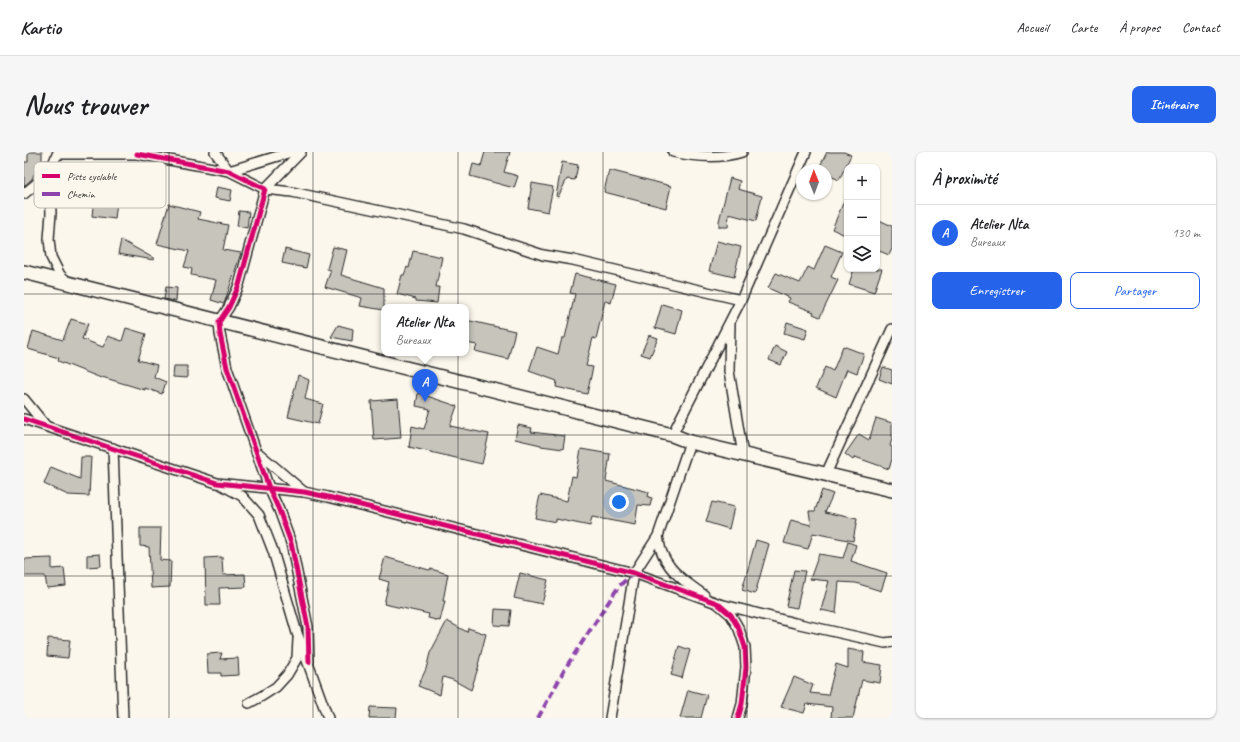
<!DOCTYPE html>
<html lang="fr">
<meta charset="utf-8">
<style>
:root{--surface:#fff;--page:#f6f6f6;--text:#202124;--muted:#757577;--line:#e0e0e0;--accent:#2563eb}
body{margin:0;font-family:Caveat,sans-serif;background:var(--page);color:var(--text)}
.controls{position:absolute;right:12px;top:12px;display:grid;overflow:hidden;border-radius:8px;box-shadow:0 1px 3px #0004}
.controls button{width:36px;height:36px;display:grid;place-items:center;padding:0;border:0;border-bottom:1px solid var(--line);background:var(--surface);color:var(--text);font:20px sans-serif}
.compass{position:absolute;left:772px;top:12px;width:36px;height:36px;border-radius:50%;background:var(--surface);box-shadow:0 1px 3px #0004;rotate:359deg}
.you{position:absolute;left:595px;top:350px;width:14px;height:14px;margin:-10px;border:3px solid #fff;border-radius:50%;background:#1a73e8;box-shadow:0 0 0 6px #1a73e833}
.badge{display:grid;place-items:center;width:26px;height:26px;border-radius:50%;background:var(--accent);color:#fff;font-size:13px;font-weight:700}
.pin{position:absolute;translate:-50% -33px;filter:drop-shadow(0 1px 2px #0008)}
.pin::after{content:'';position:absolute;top:21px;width:14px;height:12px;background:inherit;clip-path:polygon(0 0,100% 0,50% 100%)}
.popup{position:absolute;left:357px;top:152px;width:88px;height:52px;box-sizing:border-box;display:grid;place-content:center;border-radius:8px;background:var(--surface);filter:drop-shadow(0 1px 3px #0005);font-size:13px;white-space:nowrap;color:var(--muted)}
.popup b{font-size:15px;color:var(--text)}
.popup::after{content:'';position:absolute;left:50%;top:100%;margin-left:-8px;border:8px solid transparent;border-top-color:var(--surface)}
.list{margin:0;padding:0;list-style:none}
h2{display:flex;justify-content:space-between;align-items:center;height:52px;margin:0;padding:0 16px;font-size:17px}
h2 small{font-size:13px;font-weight:400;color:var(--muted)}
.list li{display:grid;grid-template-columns:26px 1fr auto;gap:12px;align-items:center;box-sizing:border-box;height:56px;padding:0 16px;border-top:1px solid var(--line)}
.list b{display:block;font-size:15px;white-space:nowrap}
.list p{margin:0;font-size:13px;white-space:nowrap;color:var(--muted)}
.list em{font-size:13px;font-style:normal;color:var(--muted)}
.actions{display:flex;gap:8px;padding:12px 16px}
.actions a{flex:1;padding:9px 0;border:1px solid var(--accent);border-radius:8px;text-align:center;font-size:14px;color:var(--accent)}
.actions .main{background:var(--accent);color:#fff}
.icon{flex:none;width:22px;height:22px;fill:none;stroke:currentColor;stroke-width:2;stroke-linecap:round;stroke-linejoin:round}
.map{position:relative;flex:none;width:868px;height:566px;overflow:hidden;border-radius:8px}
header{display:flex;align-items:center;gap:24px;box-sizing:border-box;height:56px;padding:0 20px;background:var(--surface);border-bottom:1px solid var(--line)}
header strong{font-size:19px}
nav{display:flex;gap:22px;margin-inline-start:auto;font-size:14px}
.intro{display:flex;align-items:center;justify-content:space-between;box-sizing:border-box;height:96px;padding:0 24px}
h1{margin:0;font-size:28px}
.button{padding:10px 18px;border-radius:8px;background:var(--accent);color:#fff;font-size:14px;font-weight:700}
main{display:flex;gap:24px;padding:0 24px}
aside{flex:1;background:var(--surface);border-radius:8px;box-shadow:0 1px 3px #0004}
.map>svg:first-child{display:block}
</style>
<header>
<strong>Kartio</strong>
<nav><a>Accueil</a><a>Carte</a><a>À propos</a><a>Contact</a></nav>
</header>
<div class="intro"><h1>Nous trouver</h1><a class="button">Itinéraire</a></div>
<main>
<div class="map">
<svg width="868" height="566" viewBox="0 0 868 566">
<rect width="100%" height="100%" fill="#fbf7ec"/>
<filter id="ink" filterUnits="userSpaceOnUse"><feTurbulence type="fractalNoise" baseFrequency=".025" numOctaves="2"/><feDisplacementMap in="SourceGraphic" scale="8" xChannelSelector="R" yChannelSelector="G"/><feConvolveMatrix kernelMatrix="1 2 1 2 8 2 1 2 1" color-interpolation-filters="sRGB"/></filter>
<g filter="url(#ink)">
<g fill="#c7c4bc" stroke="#2b2b2b">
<path d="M4 0H18V9L23 8V11L20 17 15 21 10 22 8 27 0 34V10H4Z"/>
<path d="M461 0H486L480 20 494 24 490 36 446 24 449 12 457 14Z"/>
<path d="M803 0H820L827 3 815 28 802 22V18H794Z"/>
<path d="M538 10 554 13 551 28 543 27 534 45 532 44Z"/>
<path d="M585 18 647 34 642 56 580 40Z"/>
<path d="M706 26 716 29 714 37 738 44 732 69 705 62 704 75H695V69Z"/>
<path d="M508 31 529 35 524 60 504 56Z"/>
<path d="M193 35 208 38 206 49 191 46Z"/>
<path d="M823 42V84L808 77Z"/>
<path d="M70 46 93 49 91 67 68 64Z"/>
<path d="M145 52 176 60 174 67 204 73 199 98 217 101 200 152 187 148 192 128 167 123 168 117 160 115 165 99 133 92Z"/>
<path d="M215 59 225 60 223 76 213 74Z"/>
<path d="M853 67 868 74V97L865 103 853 98Z"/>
<path d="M97 88 131 107 130 108 94 102Z"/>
<path d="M693 89 717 95 710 125 685 119Z"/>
<path d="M801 93 818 100 807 125 814 128 796 165 789 162 790 160 764 150 766 146 744 136 752 121 776 131 784 115 790 118Z"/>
<path d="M309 95 323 98 317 123 360 136V158L336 154 338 146 301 135 307 118 303 117Z"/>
<path d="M261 97 285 103 282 116 258 111Z"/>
<path d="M389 99 418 105 412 135H415L413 151 392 149V147L373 142 378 123H380L383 115 385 116Z"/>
<path d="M830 117H858L850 140 825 132Z"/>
<path d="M551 122 592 132 587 151 581 149 572 187 569 186 562 214 569 215 563 242 532 235 533 229 505 219 513 195 534 202 538 186H541L551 142 546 141Z"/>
<path d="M142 135 153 136 152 149 140 147Z"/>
<path d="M638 152 658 158 652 182 631 176Z"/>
<path d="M47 167 64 172 58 187 79 195 84 184 98 189 102 176 122 182 114 208 133 213 130 225 142 230 138 242 121 236V238L78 225 77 226 34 209 35 206 4 197 9 179 39 188Z"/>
<path d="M442 168 491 179 484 207 451 199 453 193 442 191Z"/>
<path d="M763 170 784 177 781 187 760 181Z"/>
<path d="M314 173 329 177 328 189 307 185Z"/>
<path d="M625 183 634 186 626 205 617 202Z"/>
<path d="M751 194 763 200 757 213 745 208Z"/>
<path d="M819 194 840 202 833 221 823 217 812 245 792 236 801 215 809 219Z"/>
<path d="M150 214H163V226L149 225Z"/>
<path d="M859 215 868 218V232L855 227Z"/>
<path d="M274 223 285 228 281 247 299 252 294 272 264 265Z"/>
<path d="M394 241 403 243V244L433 254 426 274 465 282 458 312 385 295 388 274 400 277 406 257 392 254Z"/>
<path d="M374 247 377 286 350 288 347 249Z"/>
<path d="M852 266 868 271V287L866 294 868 295V307L865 317 831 305 829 308 821 302 835 282 845 288Z"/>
<path d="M494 273 508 276 507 280 541 284 539 297 517 294V293L491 287Z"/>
<path d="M557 297 586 302 582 329 625 340 624 345 628 346 626 354 614 353 611 373 568 365 566 374 532 367V370L511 366 516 343 543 349 548 324 552 325Z"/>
<path d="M57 305H67L65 344 44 343 20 332 27 315 56 327Z"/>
<path d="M798 338 809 342 801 360 833 367 829 389 789 381 784 397 760 391 767 368 787 373 785 359H791Z"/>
<path d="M688 350 710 355 705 377 682 370Z"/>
<path d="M116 376H137L136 408 147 409 146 435 127 436 125 395 116 394Z"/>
<path d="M732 388 745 392 731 442 718 438Z"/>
<path d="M824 390 832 393 827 409 863 421 857 439 832 431 815 430 812 461 797 458 805 429 786 427 795 402 819 406Z"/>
<path d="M76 402 77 414 63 415V403Z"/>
<path d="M198 405 199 423 221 422 222 435 195 436 196 453H182L181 406Z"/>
<path d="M361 405 405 418 407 417 424 422 419 449H421L416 469 404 466 405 462 360 452 365 430 355 427Z"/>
<path d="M28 406V417L40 416 42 434 23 436 21 424H0V407Z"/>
<path d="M770 418 781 419 773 456 762 454Z"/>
<path d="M496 421 524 428 518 452 490 446Z"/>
<path d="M471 457 487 458 485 474 470 473Z"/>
<path d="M423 469 443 480 444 476 462 482 454 513H455L447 538 429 528 419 525 416 543 394 534 402 517 406 501Z"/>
<path d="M24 486 46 488 44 506 23 504Z"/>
<path d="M655 494 666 498 658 526 647 523Z"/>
<path d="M824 497 840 500 839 510 858 513 856 531 838 528 829 566H807L808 555 783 552 780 561 757 555 770 525 789 533 786 541 804 543 812 512 824 516Z"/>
<path d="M198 501 196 507 214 506 215 523 197 524V521H184L183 502Z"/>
<path d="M664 538 683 543 677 566H656Z"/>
<path d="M346 555 373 556 372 566H345Z"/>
</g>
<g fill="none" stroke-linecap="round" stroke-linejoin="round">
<g stroke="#2b2b2b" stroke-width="12">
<g id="street">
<path d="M191 0 205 19"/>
<path d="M649 0C672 5 696 7 718 0"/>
<path d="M34 2H113L116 0"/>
<path d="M113 2 205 19 241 37 215 133 205 155 195 170 196 182 203 216 245 336 255 358 267 391 284 475 285 510"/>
<path d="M205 19 267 0"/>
<path d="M25 21 27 61 25 87 27 105 36 123 44 130"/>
<path d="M241 37 268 40 440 77 519 103 549 108 717 148"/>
<path d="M241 37 277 0"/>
<path d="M0 42 25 21 34 0"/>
<path d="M706 171 705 219 719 303"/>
<path d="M0 247 22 274"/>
<path d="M0 267 193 331 280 340 304 345 610 421 693 451 707 463 715 477 721 495 722 515 718 552 714 566"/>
<path d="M648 283 717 148 782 0"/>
<path d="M89 296 99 566"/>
<path d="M232 299 280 340"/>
<path d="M802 322 868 177"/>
<path d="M198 333 218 344 235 363 249 399 273 481 304 566"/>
<path d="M634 384C635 390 636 397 639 403 647 421 664 432 680 443"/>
<path d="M696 452 771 471 861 491 868 490"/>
<path d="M225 551 238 544 252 535 263 523 273 506 274 487"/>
<path d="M586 566 610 421 634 384 666 290"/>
</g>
</g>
<g stroke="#2b2b2b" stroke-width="16">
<path id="secondary" d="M0 120 648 283 666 290 868 338"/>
</g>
<use href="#street" stroke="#fbf7ec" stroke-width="9"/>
<use href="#secondary" stroke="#fbf7ec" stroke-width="13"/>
<path stroke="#8e44ad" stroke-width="4" stroke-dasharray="8 4" stroke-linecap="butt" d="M514 566 542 515 595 434 610 421"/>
<g stroke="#fbf7ec" stroke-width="8">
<g id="cycleway">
<path d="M113 2 205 19 241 37 215 133 205 155 195 170 196 182 203 216 245 336 255 358 267 391 284 475 285 510"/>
<path d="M0 267 193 331 280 340 304 345 610 421 693 451 707 463 715 477 721 495 722 515 718 552 714 566"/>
</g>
</g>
<use href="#cycleway" stroke="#d6006c" stroke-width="5"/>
</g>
</g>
<path fill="none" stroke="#2b2b2b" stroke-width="1" stroke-opacity="0.55" d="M145 0V566M289 0V566M434 0V566M579 0V566M723 0V566M0 142H868M0 283H868M0 424H868"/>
<rect x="10" y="10" width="132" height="46" rx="6" fill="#fbf7ec" stroke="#bdbab2" stroke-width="1"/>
<rect x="18" y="22" width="18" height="4" fill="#d6006c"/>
<rect x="18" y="40" width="18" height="4" fill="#8e44ad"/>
<g font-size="11" fill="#2b2b2b">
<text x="43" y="28">Piste cyclable</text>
<text x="43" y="46">Chemin</text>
</g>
</svg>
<div class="controls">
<button>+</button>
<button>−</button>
<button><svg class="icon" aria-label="layers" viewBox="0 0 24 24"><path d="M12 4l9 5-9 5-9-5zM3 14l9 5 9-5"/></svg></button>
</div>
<svg class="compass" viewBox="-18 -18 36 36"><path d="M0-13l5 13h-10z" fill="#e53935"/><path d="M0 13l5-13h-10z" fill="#757577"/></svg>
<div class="you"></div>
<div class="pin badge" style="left:401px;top:250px">A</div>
<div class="popup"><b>Atelier Nta</b>Bureaux</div>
</div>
<aside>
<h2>À proximité<small></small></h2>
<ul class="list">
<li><span class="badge">A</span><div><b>Atelier Nta</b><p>Bureaux</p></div><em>130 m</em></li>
</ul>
<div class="actions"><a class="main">Enregistrer</a><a>Partager</a></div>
</aside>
</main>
